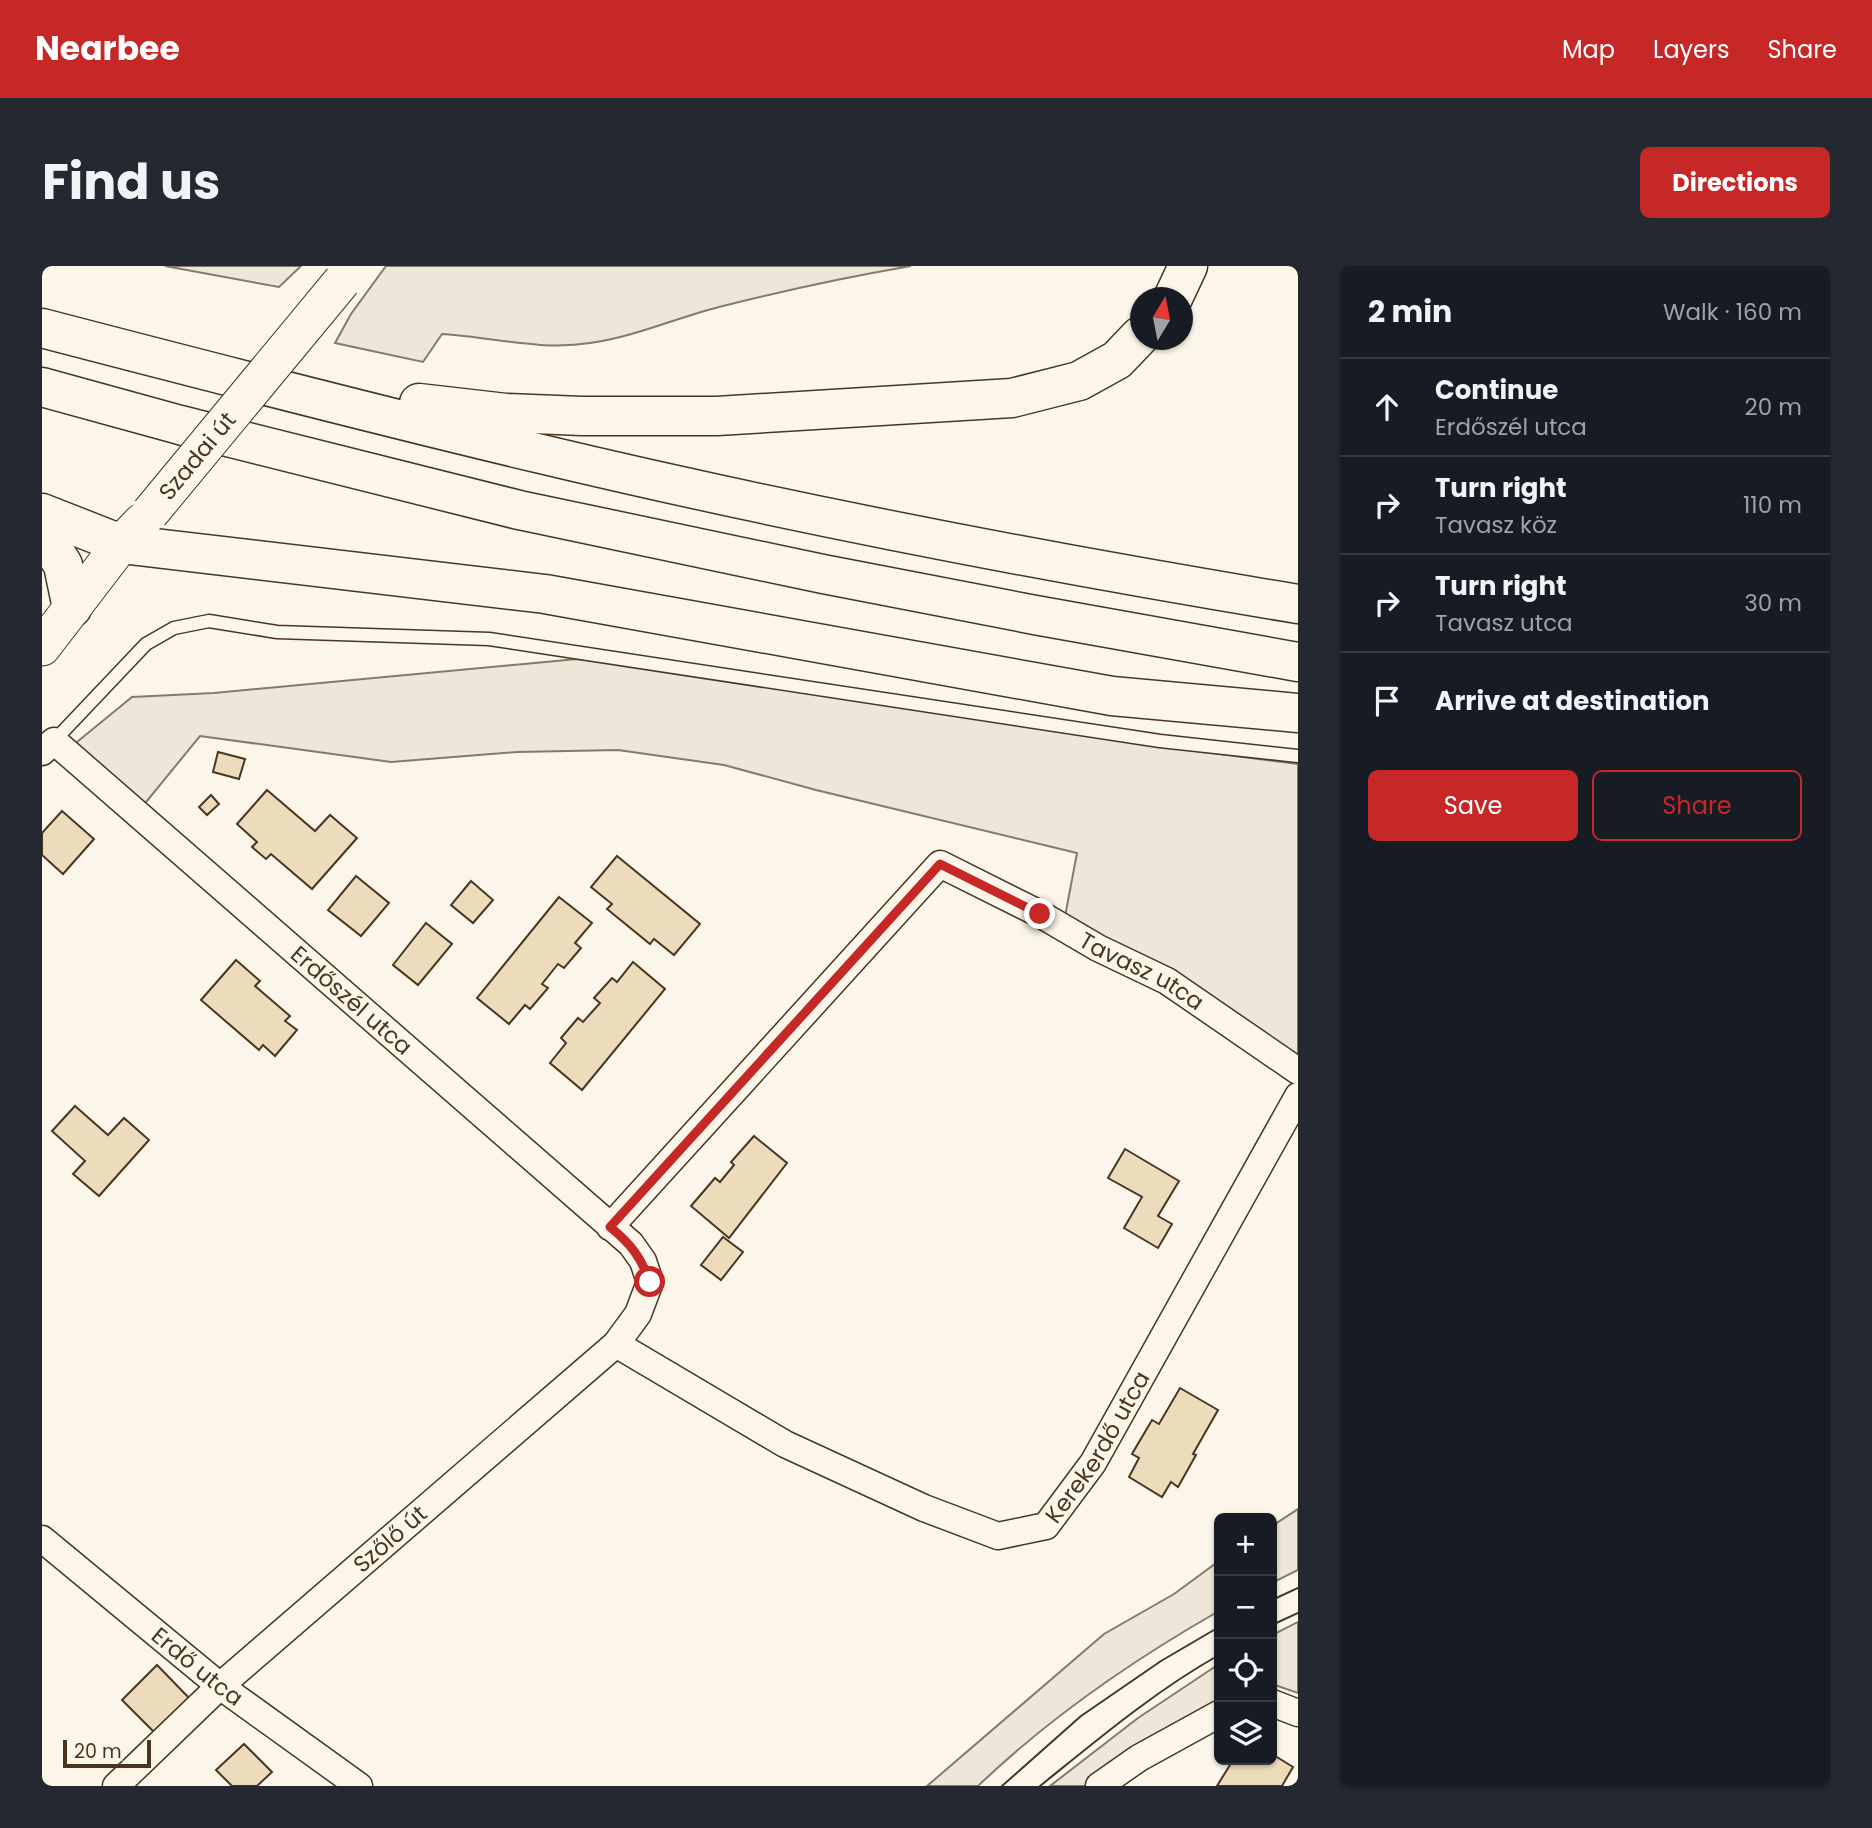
<!DOCTYPE html>
<meta charset="utf-8">
<style>
:root{--surface:#171b24;--page:#242831;--text:#f1f3f6;--muted:#9ea1a6;--line:#363941;--accent:#c62828}
body{margin:0;font-family:Poppins,sans-serif;background:var(--page);color:var(--text)}
.controls{position:absolute;right:21px;bottom:21px;display:grid;overflow:hidden;border-radius:10px;box-shadow:0 2px 5px #0004}
.controls button{width:63px;height:63px;display:grid;place-items:center;padding:0;border:0;border-bottom:2px solid var(--line);background:var(--surface);color:var(--text);font:35px sans-serif}
.compass{position:absolute;left:1088px;top:21px;width:63px;height:63px;border-radius:50%;background:var(--surface);box-shadow:0 2px 5px #0004;rotate:10deg}
.scale{position:absolute;left:21px;bottom:18px;width:88px;box-sizing:border-box;padding-left:7px;border:4px solid #4a3520;border-top:0;font-size:19px;line-height:24px;white-space:nowrap;color:#4a3520;-webkit-text-stroke:5px #fbf6e9;paint-order:stroke}
.stop{position:absolute;width:21px;height:21px;margin:-16px;border:5px solid #c62828;border-radius:50%;background:#fff}
.stop.end{background:#c62828;border-color:#fff;box-shadow:0 2px 7px #0008}
.list{margin:0;padding:0;list-style:none}
h2{display:flex;justify-content:space-between;align-items:center;height:91px;margin:0;padding:0 28px;font-size:30px}
h2 small{font-size:23px;font-weight:400;color:var(--muted)}
.list li{display:grid;grid-template-columns:46px 1fr auto;gap:21px;align-items:center;box-sizing:border-box;height:98px;padding:0 28px;border-top:2px solid var(--line)}
.list b{display:block;font-size:26px;white-space:nowrap}
.list p{margin:0;font-size:23px;white-space:nowrap;color:var(--muted)}
.list em{font-size:23px;font-style:normal;color:var(--muted)}
.actions{display:flex;gap:14px;padding:21px 28px}
.actions a{flex:1;padding:16px 0;border:2px solid var(--accent);border-radius:10px;text-align:center;font-size:24px;color:var(--accent)}
.actions .main{background:var(--accent);color:#fff}
.icon{flex:none;width:38px;height:38px;fill:none;stroke:currentColor;stroke-width:2;stroke-linecap:round;stroke-linejoin:round}
.map{position:relative;flex:none;width:1256px;height:1520px;overflow:hidden;border-radius:10px}
header{display:flex;align-items:center;gap:42px;box-sizing:border-box;height:98px;padding:0 35px;background:var(--accent);color:#fff}
header strong{font-size:33px}
nav{display:flex;gap:38px;margin-inline-start:auto;font-size:24px}
.intro{display:flex;align-items:center;justify-content:space-between;box-sizing:border-box;height:168px;padding:0 42px}
h1{margin:0;font-size:49px}
.button{padding:18px 32px;border-radius:10px;background:var(--accent);color:#fff;font-size:24px;font-weight:700}
main{display:flex;gap:42px;padding:0 42px}
aside{flex:1;background:var(--surface);border-radius:10px;box-shadow:0 2px 5px #0004}
.map>svg:first-child{display:block}
</style>
<header>
<strong>Nearbee</strong>
<nav><a>Map</a><a>Layers</a><a>Share</a></nav>
</header>
<div class="intro"><h1>Find us</h1><a class="button">Directions</a></div>
<main>
<div class="map">
<svg width="1256" height="1520" viewBox="0 0 1256 1520">
<rect width="100%" height="100%" fill="#fbf6e9"/>
<g fill="#ede6d9" stroke="#887966" stroke-width="2">
<path d="M123 0H259L237 21Z"/>
<path d="M344 0H869C805 11 740 25 677 41 634 52 592 71 548 77 498 85 450 71 400 68L381 96 293 77 309 48Z"/>
<path d="M535 393 847 431 1092 477 1256 498V797L1022 656 1035 587 774 524 682 499 576 484 475 486 349 496 158 470 100 541 30 480 90 431 172 427Z"/>
<path d="M1256 1243V1304L1230 1317V1260Z"/>
<path d="M1177 1295V1345C1091 1394 1008 1451 936 1520H885L1062 1368 1132 1328Z"/>
<path d="M1256 1356V1427L1230 1418V1369Z"/>
<path d="M1177 1398V1436L1047 1520H1008L1096 1452Z"/>
</g>
<g fill="#ecdcbc" stroke="#4a3520" stroke-width="2">
<path d="M176 486 203 493 197 513 171 506Z"/>
<path d="M225 524 273 565 288 549 315 572 270 623 229 588 224 593 210 581 215 576 195 558Z"/>
<path d="M169 529 177 538 165 549 157 541Z"/>
<path d="M20 545 52 573 21 608 0 589V567Z"/>
<path d="M575 590 658 658 632 689 612 673 608 678 565 643 570 638 549 621Z"/>
<path d="M314 610 347 637 319 670 286 644Z"/>
<path d="M429 615 451 634 431 657 409 639Z"/>
<path d="M517 631 550 657 533 677 539 682 522 702 516 698 500 718 506 722 488 743 483 739 467 758 435 732Z"/>
<path d="M384 657 410 678 376 719 351 699Z"/>
<path d="M194 694 218 715 213 720 248 750 243 755 255 764 233 790 221 779 217 784 159 734Z"/>
<path d="M591 696 623 723 540 824 508 797 524 777 519 772 536 752 541 756 558 737 552 732 570 712 575 716Z"/>
<path d="M33 840 66 869 82 852 107 874 57 930 31 908 43 895 10 865Z"/>
<path d="M712 870 745 897 687 972 649 940 673 912 678 916 692 899 689 896Z"/>
<path d="M1083 883 1137 915 1116 950 1130 958 1116 982 1082 962 1100 931 1066 912Z"/>
<path d="M681 971 701 986 679 1014 659 999Z"/>
<path d="M1138 1122 1176 1144 1151 1188 1154 1189 1136 1221 1129 1216 1120 1231 1087 1211 1097 1192 1090 1188 1110 1154 1117 1158Z"/>
<path d="M115 1399 150 1435 116 1470 80 1434Z"/>
<path d="M202 1478 230 1506 215 1520H190L174 1504Z"/>
<path d="M1230 1488 1251 1501 1240 1520H1175L1191 1494H1230Z"/>
</g>
<g fill="none" stroke-linecap="round" stroke-linejoin="round">
<g stroke="#4a3520" stroke-width="15">
<path id="lane" d="M12 475 104 378 132 362 167 355 235 366 447 373 1118 475 1256 490"/>
</g>
<g stroke="#4a3520" stroke-width="29">
<g id="street">
<path id="s1" d="M0 486 12 475 589 978 601 995 608 1016 596 1048 574 1078 178 1420 74 1520"/>
<path id="s2" d="M568 961 898 598 998 648 1056 682 1125 715 1256 805"/>
<path id="s3" d="M574 1078 743 1178 882 1242 956 1270 1004 1260 1051 1197 1256 830"/>
<path id="s4" d="M0 1273 178 1420 317 1520"/>
<path d="M1230 1437 1256 1447"/>
<path d="M1057 1520 1097 1492 1177 1448"/>
</g>
</g>
<g stroke="#4a3520" stroke-width="39">
<path id="secondary" d="M0 381 79 278 100 256"/>
</g>
<g stroke="#4a3520" stroke-width="41">
<g id="highway">
<path d="M1131 32 1146 0"/>
<path d="M0 62C165 105 330 148 495 187 746 247 1001 296 1256 338"/>
<path d="M0 121 138 159 477 244 781 308 993 349 1256 396"/>
<path d="M377 137 464 147 540 150H675L970 132 1037 115 1075 94 1098 70"/>
<path d="M0 247 79 278 503 328 1070 430 1256 447"/>
<path d="M0 265 21 299 30 342"/>
</g>
</g>
<use href="#lane" stroke="#fbf6e9" stroke-width="12"/>
<use href="#street" stroke="#fbf6e9" stroke-width="26"/>
<use href="#secondary" stroke="#fbf6e9" stroke-width="37"/>
<use href="#highway" stroke="#fbf6e9" stroke-width="38"/>
<g stroke="#4a3520" stroke-width="2">
<path d="M1230 1334 1256 1322"/>
<path d="M1230 1359 1256 1347"/>
<path d="M960 1520 1039 1450 1119 1395 1177 1361"/>
<path d="M998 1520C1055 1474 1113 1425 1177 1389"/>
</g>
<g stroke="#4a3520" stroke-width="39" stroke-linecap="butt">
<g id="secondary-bridge">
<path id="s5" d="M108 247 300 15"/>
</g>
</g>
<use href="#secondary-bridge" stroke="#fbf6e9" stroke-width="37"/>
</g>
<g fill="none" stroke-linecap="round" stroke-linejoin="round">
<path stroke="#c62828" stroke-width="9" d="M608 1016C599 991 588 977 568 961L898 598 998 648"/>
</g>
<g text-anchor="middle" stroke-width="5" stroke-linejoin="round" paint-order="stroke">
<g font-size="23" fill="#4a3520" stroke="#fbf6e9">
<text dy="8" stroke="none"><textPath href="#s5" startOffset="74">Szadai út</textPath></text>
<text dy="8" stroke="none"><textPath href="#s2" startOffset="719">Tavasz utca</textPath></text>
<text dy="8" stroke="none"><textPath href="#s1" startOffset="411">Erdőszél utca</textPath></text>
<text dy="8" stroke="none"><textPath href="#s3" startOffset="572">Kerekerdő utca</textPath></text>
<text transform="translate(348 1273) rotate(-41)" y="8">Szőlő út</text>
<text dy="8" stroke="none"><textPath href="#s4" startOffset="201">Erdő utca</textPath></text>
</g>
</g>
</svg>
<div class="controls">
<button>+</button>
<button>−</button>
<button><svg class="icon" aria-label="locate" viewBox="0 0 24 24"><circle cx="12" cy="12" r="6"/><path d="M12 2v4M12 18v4M2 12h4M18 12h4"/></svg></button>
<button><svg class="icon" aria-label="layers" viewBox="0 0 24 24"><path d="M12 4l9 5-9 5-9-5zM3 14l9 5 9-5"/></svg></button>
</div>
<svg class="compass" viewBox="-18 -18 36 36"><path d="M0-13l5 13h-10z" fill="#e53935"/><path d="M0 13l5-13h-10z" fill="#9ea1a6"/></svg>
<div class="scale">20 m</div>
<div class="stop" style="left:608px;top:1016px"></div>
<div class="stop end" style="left:998px;top:648px"></div>
</div>
<aside>
<h2>2 min<small>Walk · 160 m</small></h2>
<ul class="list">
<li><svg class="icon" aria-label="ahead" viewBox="0 0 24 24"><path d="M12 20V5M6 11l6-6 6 6"/></svg><div><b>Continue</b><p>Erdőszél utca</p></div><em>20 m</em></li>
<li><svg class="icon" aria-label="right" viewBox="0 0 24 24"><path d="M7 20v-9h11M14 6l5 5-5 5"/></svg><div><b>Turn right</b><p>Tavasz köz</p></div><em>110 m</em></li>
<li><svg class="icon" aria-label="right" viewBox="0 0 24 24"><path d="M7 20v-9h11M14 6l5 5-5 5"/></svg><div><b>Turn right</b><p>Tavasz utca</p></div><em>30 m</em></li>
<li><svg class="icon" aria-label="arrive" viewBox="0 0 24 24"><path d="M6 21V4h12l-3 4 3 4H6"/></svg><div><b>Arrive at destination</b></div></li>
</ul>
<div class="actions"><a class="main">Save</a><a>Share</a></div>
</aside>
</main>
